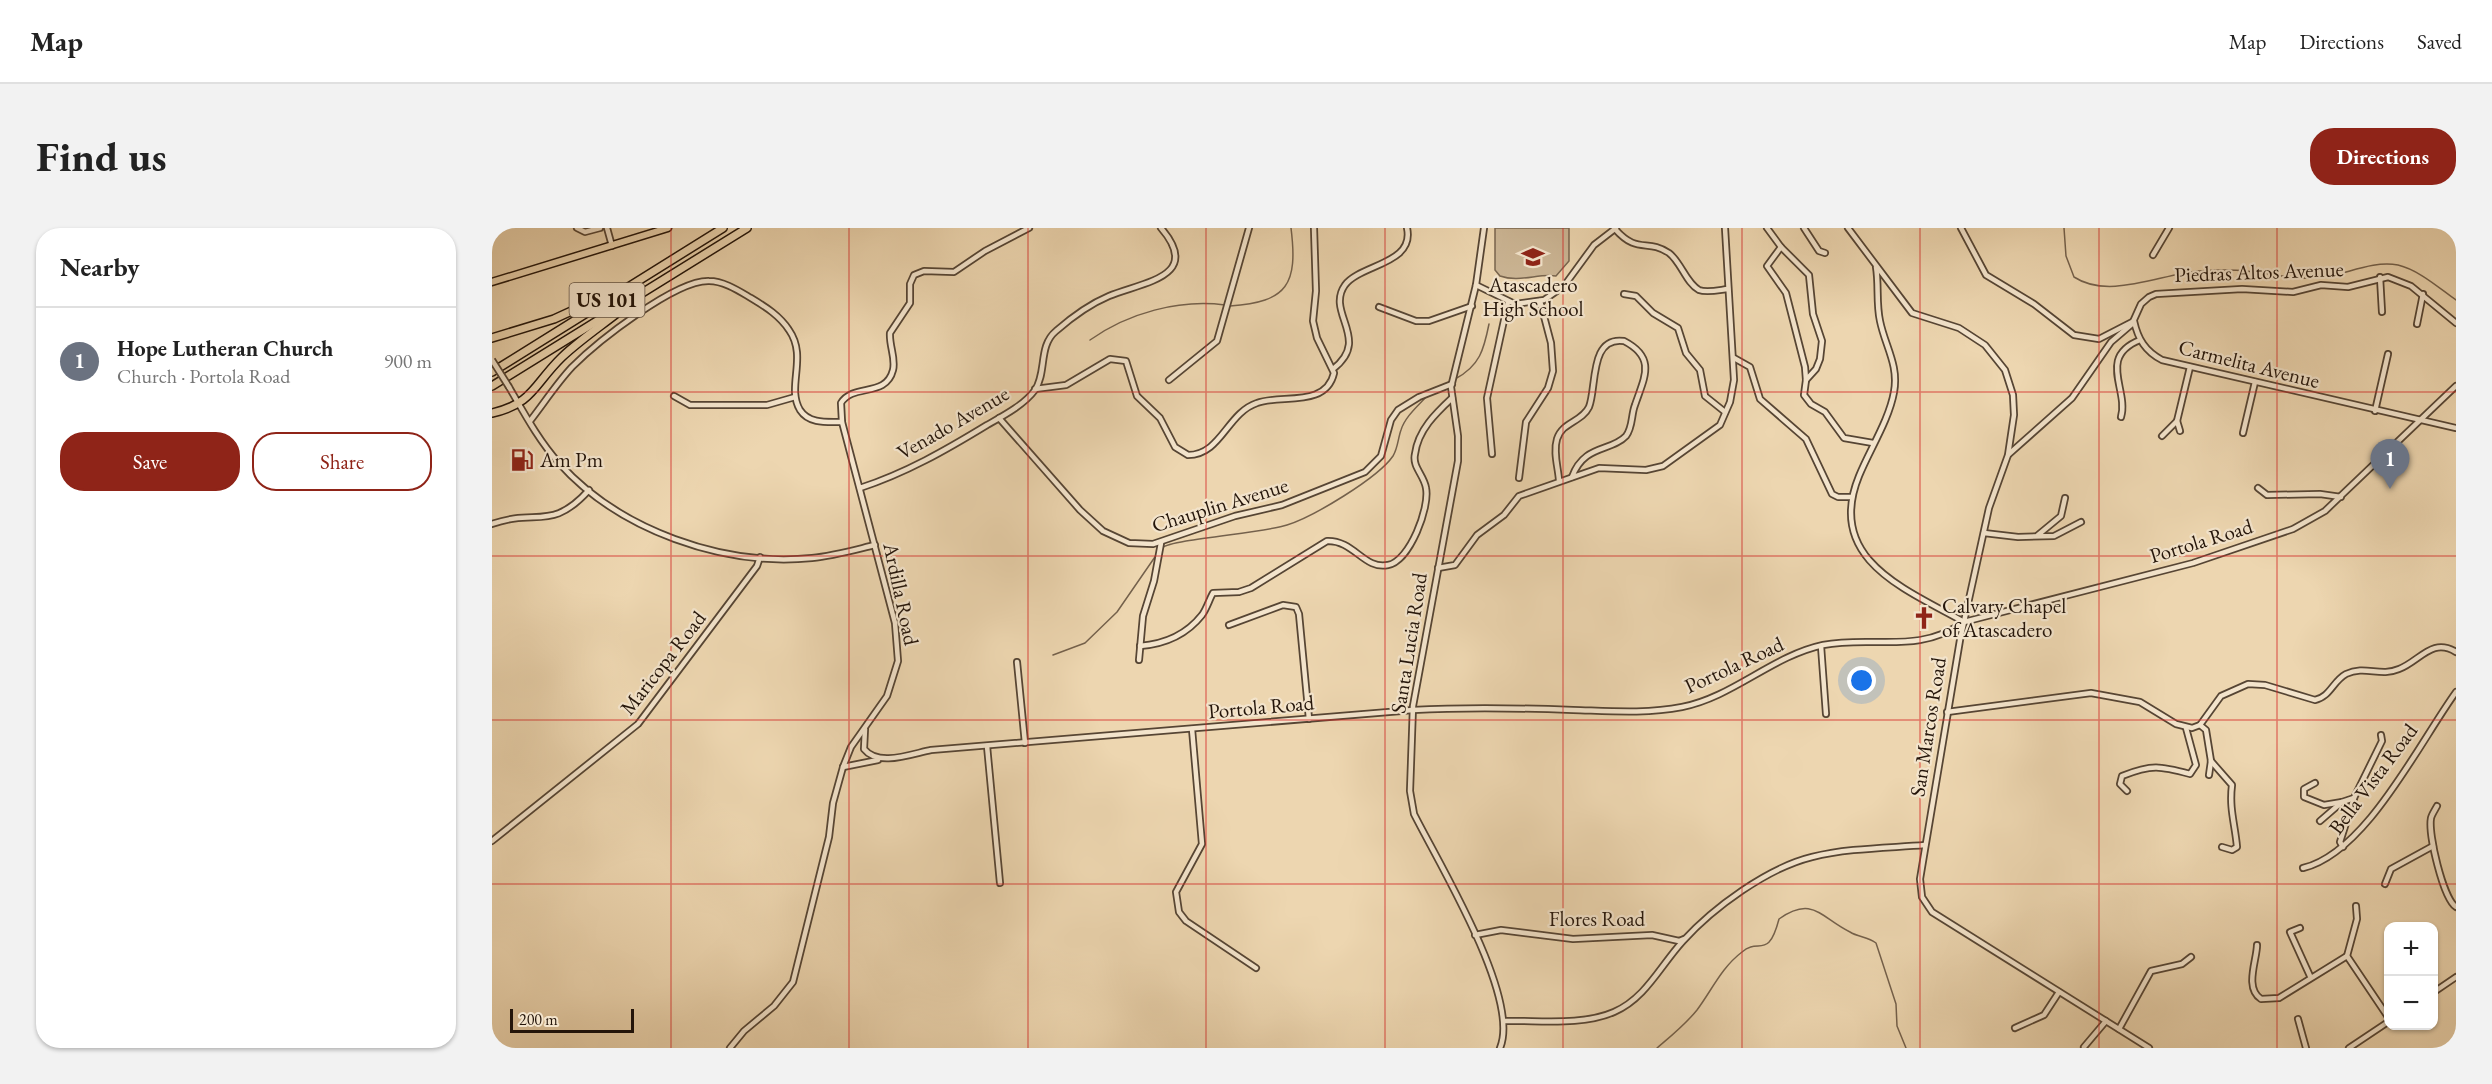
<!DOCTYPE html>
<meta charset="utf-8">
<style>
:root{--surface:#fff;--page:#f2f2f2;--text:#222;--muted:#767676;--line:#e0e0e0;--accent:#8f2418}
body{margin:0;font-family:"EB Garamond",serif;background:var(--page);color:var(--text)}
.controls{position:absolute;right:18px;bottom:18px;display:grid;overflow:hidden;border-radius:12px;box-shadow:0 2px 4px #0004}
.controls button{width:54px;height:54px;display:grid;place-items:center;padding:0;border:0;border-bottom:2px solid var(--line);background:var(--surface);color:var(--text);font:30px sans-serif}
.scale{position:absolute;left:18px;bottom:15px;width:124px;box-sizing:border-box;padding-left:6px;border:3px solid #24150a;border-top:0;font-size:16px;line-height:21px;white-space:nowrap;color:#24150a;-webkit-text-stroke:4px #f3e4cc;paint-order:stroke}
.you{position:absolute;left:1370px;top:453px;width:21px;height:21px;margin:-15px;border:4px solid #fff;border-radius:50%;background:#1a73e8;box-shadow:0 0 0 9px #1a73e833}
.badge{display:grid;place-items:center;width:39px;height:39px;border-radius:50%;background:var(--accent);color:#fff;font-size:20px;font-weight:700}
.pin{position:absolute;translate:-50% -50px;filter:drop-shadow(0 2px 3px #0008)}
.pin::after{content:'';position:absolute;top:32px;width:21px;height:18px;background:inherit;clip-path:polygon(0 0,100% 0,50% 100%)}
.list{margin:0;padding:0;list-style:none}
h2{display:flex;justify-content:space-between;align-items:center;height:78px;margin:0;padding:0 24px;font-size:26px}
h2 small{font-size:20px;font-weight:400;color:var(--muted)}
.list li{display:grid;grid-template-columns:39px 1fr auto;gap:18px;align-items:center;box-sizing:border-box;height:108px;padding:0 24px;border-top:2px solid var(--line)}
.list b{display:block;font-size:22px;white-space:nowrap}
.list p{margin:0;font-size:20px;white-space:nowrap;color:var(--muted)}
.list em{font-size:20px;font-style:normal;color:var(--muted)}
.actions{display:flex;gap:12px;padding:18px 24px}
.actions a{flex:1;padding:14px 0;border:2px solid var(--accent);border-radius:24px;text-align:center;font-size:21px;color:var(--accent)}
.actions .main{background:var(--accent);color:#fff}
.map{position:relative;flex:none;width:1964px;height:820px;overflow:hidden;border-radius:24px}
header{display:flex;align-items:center;gap:36px;box-sizing:border-box;height:84px;padding:0 30px;background:var(--surface);border-bottom:2px solid var(--line)}
header strong{font-size:28px}
nav{display:flex;gap:33px;margin-inline-start:auto;font-size:21px}
.intro{display:flex;align-items:center;justify-content:space-between;box-sizing:border-box;height:144px;padding:0 36px}
h1{margin:0;font-size:42px}
.button{padding:15px 27px;border-radius:24px;background:var(--accent);color:#fff;font-size:21px;font-weight:700}
main{display:flex;gap:36px;padding:0 36px}
aside{flex:1;background:var(--surface);border-radius:24px;box-shadow:0 2px 4px #0004}
.map>svg:first-child{display:block}
</style>
<header>
<strong>Map</strong>
<nav><a>Map</a><a>Directions</a><a>Saved</a></nav>
</header>
<div class="intro"><h1>Find us</h1><a class="button">Directions</a></div>
<main>
<aside>
<h2>Nearby<small></small></h2>
<ul class="list">
<li><span class="badge" style="background:#6b7280">1</span><div><b>Hope Lutheran Church</b><p>Church · Portola Road</p></div><em>900 m</em></li>
</ul>
<div class="actions"><a class="main">Save</a><a>Share</a></div>
</aside>
<div class="map">
<svg width="1964" height="820" viewBox="0 0 1964 820">
<rect width="100%" height="100%" fill="#edd6b0"/>
<filter id="stains"><feTurbulence type="fractalNoise" baseFrequency=".00333" numOctaves="4"/><feColorMatrix values="0 0 0 0 .2 0 0 0 0 .09 0 0 0 0 .02 0 0 0 .5 -.17"/></filter>
<radialGradient id="worn" r=".72"><stop offset=".6" stop-color="#630" stop-opacity="0"/><stop offset="1" stop-color="#630" stop-opacity=".3"/></radialGradient>
<path fill="#cbb594" stroke="#78654f" stroke-width="1.5" d="M1003 0H1077V33L1064 48C1047 45 1027 55 1008 48L1003 42Z"/>
<g fill="none" stroke-linecap="round" stroke-linejoin="round">
<g stroke="#74614c" stroke-width="1.5">
<path d="M1572 0 1574 28 1582 49C1617 72 1669 46 1707 43 1721 42 1738 41 1753 43 1778 45 1799 52 1825 50 1852 48 1878 32 1906 37 1927 42 1947 60 1964 72"/>
<path d="M738 78C796 74 806 56 799 0"/>
<path d="M598 112C636 85 687 71 733 77"/>
<path d="M963 151C988 138 992 121 997 96"/>
<path d="M670 320C680 311 772 305 795 297 821 289 886 250 901 228 906 220 906 210 909 202 913 189 925 179 934 169"/>
<path d="M561 427 593 415 625 384 665 326"/>
<path d="M1165 820C1179 808 1193 797 1205 782 1220 762 1229 740 1250 724 1267 709 1276 733 1287 691 1321 667 1329 690 1358 704 1366 709 1376 709 1384 715L1404 776 1405 798 1414 820"/>
</g>
<g stroke="#564534" stroke-width="8">
<g id="minor">
<path d="M85 0 93 4 108 0"/>
<path d="M115 0 120 18"/>
<path d="M992 0 984 57 959 159 966 208V233L921 478 918 563 922 586C947 636 1029 770 1008 820"/>
<path d="M1275 0 1289 19 1317 47 1321 86 1330 113 1328 131 1324 141 1314 152 1312 167 1319 176 1333 184 1352 210 1381 215"/>
<path d="M1312 0 1327 23 1333 25"/>
<path d="M1356 0 1420 85 1467 100 1493 117 1513 142 1521 167 1522 187 1516 227 1497 280 1468 412 1428 651 1430 669 1440 684 1657 820"/>
<path d="M1469 0 1494 47 1542 76 1582 107 1607 111 1642 93C1646 111 1653 123 1670 132L1964 200"/>
<path d="M1123 1C1146 27 1155 10 1177 25 1189 34 1194 55 1207 62 1215 65 1227 62 1236 61"/>
<path d="M1289 19 1275 38 1294 65 1313 139 1314 152"/>
<path d="M1661 27 1677 0"/>
<path d="M1384 39C1387 57 1384 75 1388 93 1393 118 1407 137 1402 164 1397 192 1378 221 1367 248 1333 331 1413 361 1472 394"/>
<path d="M1888 49 1890 84"/>
<path d="M984 57 1023 76 1052 72 1072 58 1102 17 1124 0"/>
<path d="M1132 66 1144 68 1161 85 1186 100 1194 125 1208 142 1213 168 1233 184"/>
<path d="M887 79 924 93H937L980 78"/>
<path d="M1925 96 1931 66"/>
<path d="M1242 130 1258 139 1268 171 1314 211 1340 266 1346 269H1360"/>
<path d="M841 141C880 111 833 85 853 57 869 36 923 36 915 0"/>
<path d="M677 152 725 113 757 0"/>
<path d="M17 159C32 185 47 213 67 235 127 302 231 339 320 330 341 328 362 322 383 317"/>
<path d="M543 161 574 157 618 131 634 133 645 168 668 190 683 219 696 227C729 227 735 185 765 175 789 166 834 180 842 145L825 110 821 93 824 63 822 0"/>
<path d="M182 168 198 177H275L303 169"/>
<path d="M1883 183 1896 126"/>
<path d="M1629 189C1637 162 1605 129 1648 112"/>
<path d="M507 190 588 282 611 303 637 315 661 316 743 288 790 277 873 244 889 228 899 192 906 182 927 169 960 156"/>
<path d="M38 193C52 175 65 155 80 139 105 114 183 52 217 53 232 53 247 63 259 70 274 79 288 88 297 102 316 129 294 159 308 182 317 196 335 194 350 194"/>
<path d="M1685 193 1688 203"/>
<path d="M1751 205 1763 154"/>
<path d="M1670 208 1685 193 1698 139"/>
<path d="M1000 226 995 170 1016 74"/>
<path d="M1517 226 1580 170 1619 114 1640 96 1649 76 1657 69 1664 66 1750 61 1801 64 1829 57 1856 59 1896 49 1919 58 1964 95"/>
<path d="M1027 250 1034 194 1056 160 1061 143 1059 115 1048 73"/>
<path d="M1067 252C1066 239 1061 224 1065 211 1070 194 1090 194 1097 179 1105 159 1097 108 1132 113 1165 130 1152 150 1143 177 1139 187 1141 199 1134 208 1119 224 1092 216 1080 249"/>
<path d="M368 260C414 245 454 222 495 197 511 188 532 177 543 162 555 144 546 118 564 103 580 89 598 76 617 68 651 54 711 49 669 0"/>
<path d="M1766 260 1775 267 1828 266 1849 269"/>
<path d="M0 296C45 280 59 304 97 262"/>
<path d="M1492 305 1526 309 1562 308 1589 294"/>
<path d="M1546 307 1569 288 1573 270"/>
<path d="M946 340 963 337 985 307 1012 287 1027 268 1107 240 1154 242 1171 238 1228 197 1238 174 1242 152 1233 0"/>
<path d="M737 397 791 377 804 379 807 386 817 491"/>
<path d="M648 418C673 416 695 406 710 387 715 380 717 372 721 365L747 364 759 360 835 313C862 312 872 342 896 337 918 333 938 279 934 260 932 247 920 239 923 226 926 202 944 185 960 170"/>
<path d="M1329 418 1334 486"/>
<path d="M647 432 651 388 662 353 669 315"/>
<path d="M525 434 533 515"/>
<path d="M1455 484 1599 465 1648 474 1684 496 1700 500 1708 497 1729 468 1756 456 1773 457 1823 472C1838 469 1841 453 1854 446 1873 437 1888 449 1907 441 1928 433 1940 409 1964 424"/>
<path d="M1708 497 1714 502 1719 533 1717 547"/>
<path d="M373 501 372 521C386 539 419 526 439 522L921 482C975 479 1027 480 1081 482 1117 483 1154 486 1190 479 1241 469 1280 428 1331 417 1382 407 1425 427 1472 394L1701 335 1801 301 1833 283 1964 158"/>
<path d="M700 501 710 616 684 664 687 684 694 693 764 740"/>
<path d="M495 518 508 655"/>
<path d="M1719 533 1740 557C1737 581 1743 596 1745 619L1740 622 1730 619"/>
<path d="M351 539 386 532"/>
<path d="M1823 555 1812 561V569L1832 577 1850 574"/>
<path d="M1635 563 1628 556 1630 548C1660 536 1668 538 1698 546L1704 537 1694 500"/>
<path d="M1945 578C1943 582 1940 586 1939 590 1936 606 1951 670 1964 679"/>
<path d="M1828 593 1850 574 1862 570"/>
<path d="M0 613 146 496 265 338 268 329"/>
<path d="M1851 619 1848 614 1862 570 1890 513 1889 507"/>
<path d="M1811 640C1874 625 1927 515 1964 464"/>
<path d="M1893 656 1899 641 1941 618"/>
<path d="M1864 678 1865 691 1855 728 1896 789"/>
<path d="M1808 700 1798 704 1818 748"/>
<path d="M983 707 1009 702 1081 711 1160 707 1187 713 1192 711"/>
<path d="M1765 717C1765 732 1752 760 1769 771L1787 770 1855 728"/>
<path d="M1942 764 1964 749"/>
<path d="M1806 791 1814 820"/>
<path d="M1013 793C1046 792 1090 798 1122 784 1154 770 1168 738 1191 713 1221 680 1275 640 1320 629 1356 620 1396 620 1433 617"/>
<path d="M1523 800 1552 787 1567 764"/>
<path d="M1627 801 1659 743 1690 736 1699 729"/>
<path d="M1592 819 1614 793"/>
<path d="M238 820 252 803 282 778 301 754 337 609 341 575 351 539 359 519 395 468 406 433 403 395 350 194 349 175C361 155 394 170 401 142 404 130 397 118 398 105L418 75V56L422 47 432 43 462 44 493 23 537 0"/>
<path d="M1857 820 1896 794"/>
</g>
</g>
<g stroke="#24150a" stroke-width="9">
<path id="major" d="M0 54 176 0"/>
</g>
<g stroke="#24150a" stroke-width="10">
<g id="highway">
<path d="M0 110 62 91 121 64"/>
<path d="M0 144 231 0"/>
<path d="M0 158 255 0"/>
<path d="M0 185C41 176 42 156 70 129 87 113 106 100 124 86"/>
</g>
</g>
<use href="#minor" stroke="#f3e4cc" stroke-width="4.5"/>
<use href="#major" stroke="#edd6b0" stroke-width="6"/>
<use href="#highway" stroke="#edd6b0" stroke-width="7"/>
<g stroke="#564534" stroke-width="8" stroke-linecap="butt">
<path id="minor-bridge" d="M0 132 17 159"/>
</g>
<use href="#minor-bridge" stroke="#f3e4cc" stroke-width="4.5"/>
</g>
<path fill="none" stroke="#d62828" stroke-width="1.5" stroke-opacity="0.55" d="M179 0V820M357 0V820M536 0V820M714 0V820M893 0V820M1071 0V820M1250 0V820M1428 0V820M1607 0V820M1785 0V820M0 164H1964M0 328H1964M0 492H1964M0 656H1964"/>
<defs>
<g id="school-bare" transform="scale(1.8)"><path d="M0-5L7-2L0 1L-7-2ZM-4 1L0 2.5L4 1V4Q0 6-4 4Z" fill="#8f2418" stroke="#f3e4cc" stroke-width="2.5" paint-order="stroke"/></g>
<g id="fuel-bare" transform="scale(1.8)"><path d="M-5.5-6h7V0h2V4h1.3V-2.5L3-4.5l.8-.8L6-3V5H2.5V1h-1V6h-7ZM-4.2-4.7v3.2H.2V-4.7Z" fill="#8f2418" stroke="#f3e4cc" stroke-width="2.5" paint-order="stroke"/></g>
<g id="church-bare" transform="scale(1.8)"><path d="M-1.2-6h2.4v3.5h3.3v2.4h-3.3V6h-2.4V-.1h-3.3v-2.4h3.3Z" fill="#8f2418" stroke="#f3e4cc" stroke-width="2.5" paint-order="stroke"/></g>
</defs>
<g fill-rule="evenodd">
<use href="#school-bare" x="1041" y="29"/>
<use href="#fuel-bare" x="30" y="232"/>
<use href="#church-bare" x="1432" y="390"/>
</g>
<g text-anchor="middle" stroke-width="4.5" stroke-linejoin="round" paint-order="stroke">
<rect fill="#f3e4cc" stroke="#625344" stroke-width="1.5" x="77.5" y="55" width="75" height="34" rx="4.5"/>
<g font-size="20" font-weight="bold" fill="#24150a">
<text x="115" y="79">US 101</text>
</g>
<g font-size="21" fill="#24150a" stroke="#f3e4cc">
<text transform="translate(1767 44) rotate(-2)" y="7">Piedras Altos Avenue</text>
<text transform="translate(1757 136) rotate(14)" y="7">Carmelita Avenue</text>
<text transform="translate(461 195) rotate(-30)" y="7">Venado Avenue</text>
<text transform="translate(728 277) rotate(-17)" y="7">Chauplin Avenue</text>
<text transform="translate(1709 313) rotate(-17)" y="7">Portola Road</text>
<text transform="translate(409 366) rotate(78)" y="7">Ardilla Road</text>
<text transform="translate(917 415) rotate(-81)" y="7">Santa Lucia Road</text>
<text transform="translate(171 435) rotate(-52)" y="7">Maricopa Road</text>
<text transform="translate(1242 437) rotate(-25)" y="7">Portola Road</text>
<text transform="translate(769 479) rotate(-5)" y="7">Portola Road</text>
<text transform="translate(1436 499) rotate(-81)" y="7">San Marcos Road</text>
<text transform="translate(1881 551) rotate(-53)" y="7">Bella Vista Road</text>
<text x="1105" y="698">Flores Road</text>
</g>
<g font-size="21" fill="#24150a" stroke="#f3e4cc" text-anchor="start">
<text x="1041" y="64" text-anchor="middle">Atascadero<tspan x="1041" dy="24">High School</tspan></text>
<text x="48" y="239">Am Pm</text>
<text x="1450" y="385">Calvary Chapel<tspan x="1450" dy="24">of Atascadero</tspan></text>
</g>
</g>
<rect width="100%" height="100%" filter="url(#stains)"/>
<rect width="100%" height="100%" fill="url(#worn)"/>
</svg>
<div class="controls">
<button>+</button>
<button>−</button>
</div>
<div class="scale">200 m</div>
<div class="you"></div>
<div class="pin badge" style="left:1898px;top:261px;background:#6b7280">1</div>
</div>
</main>
